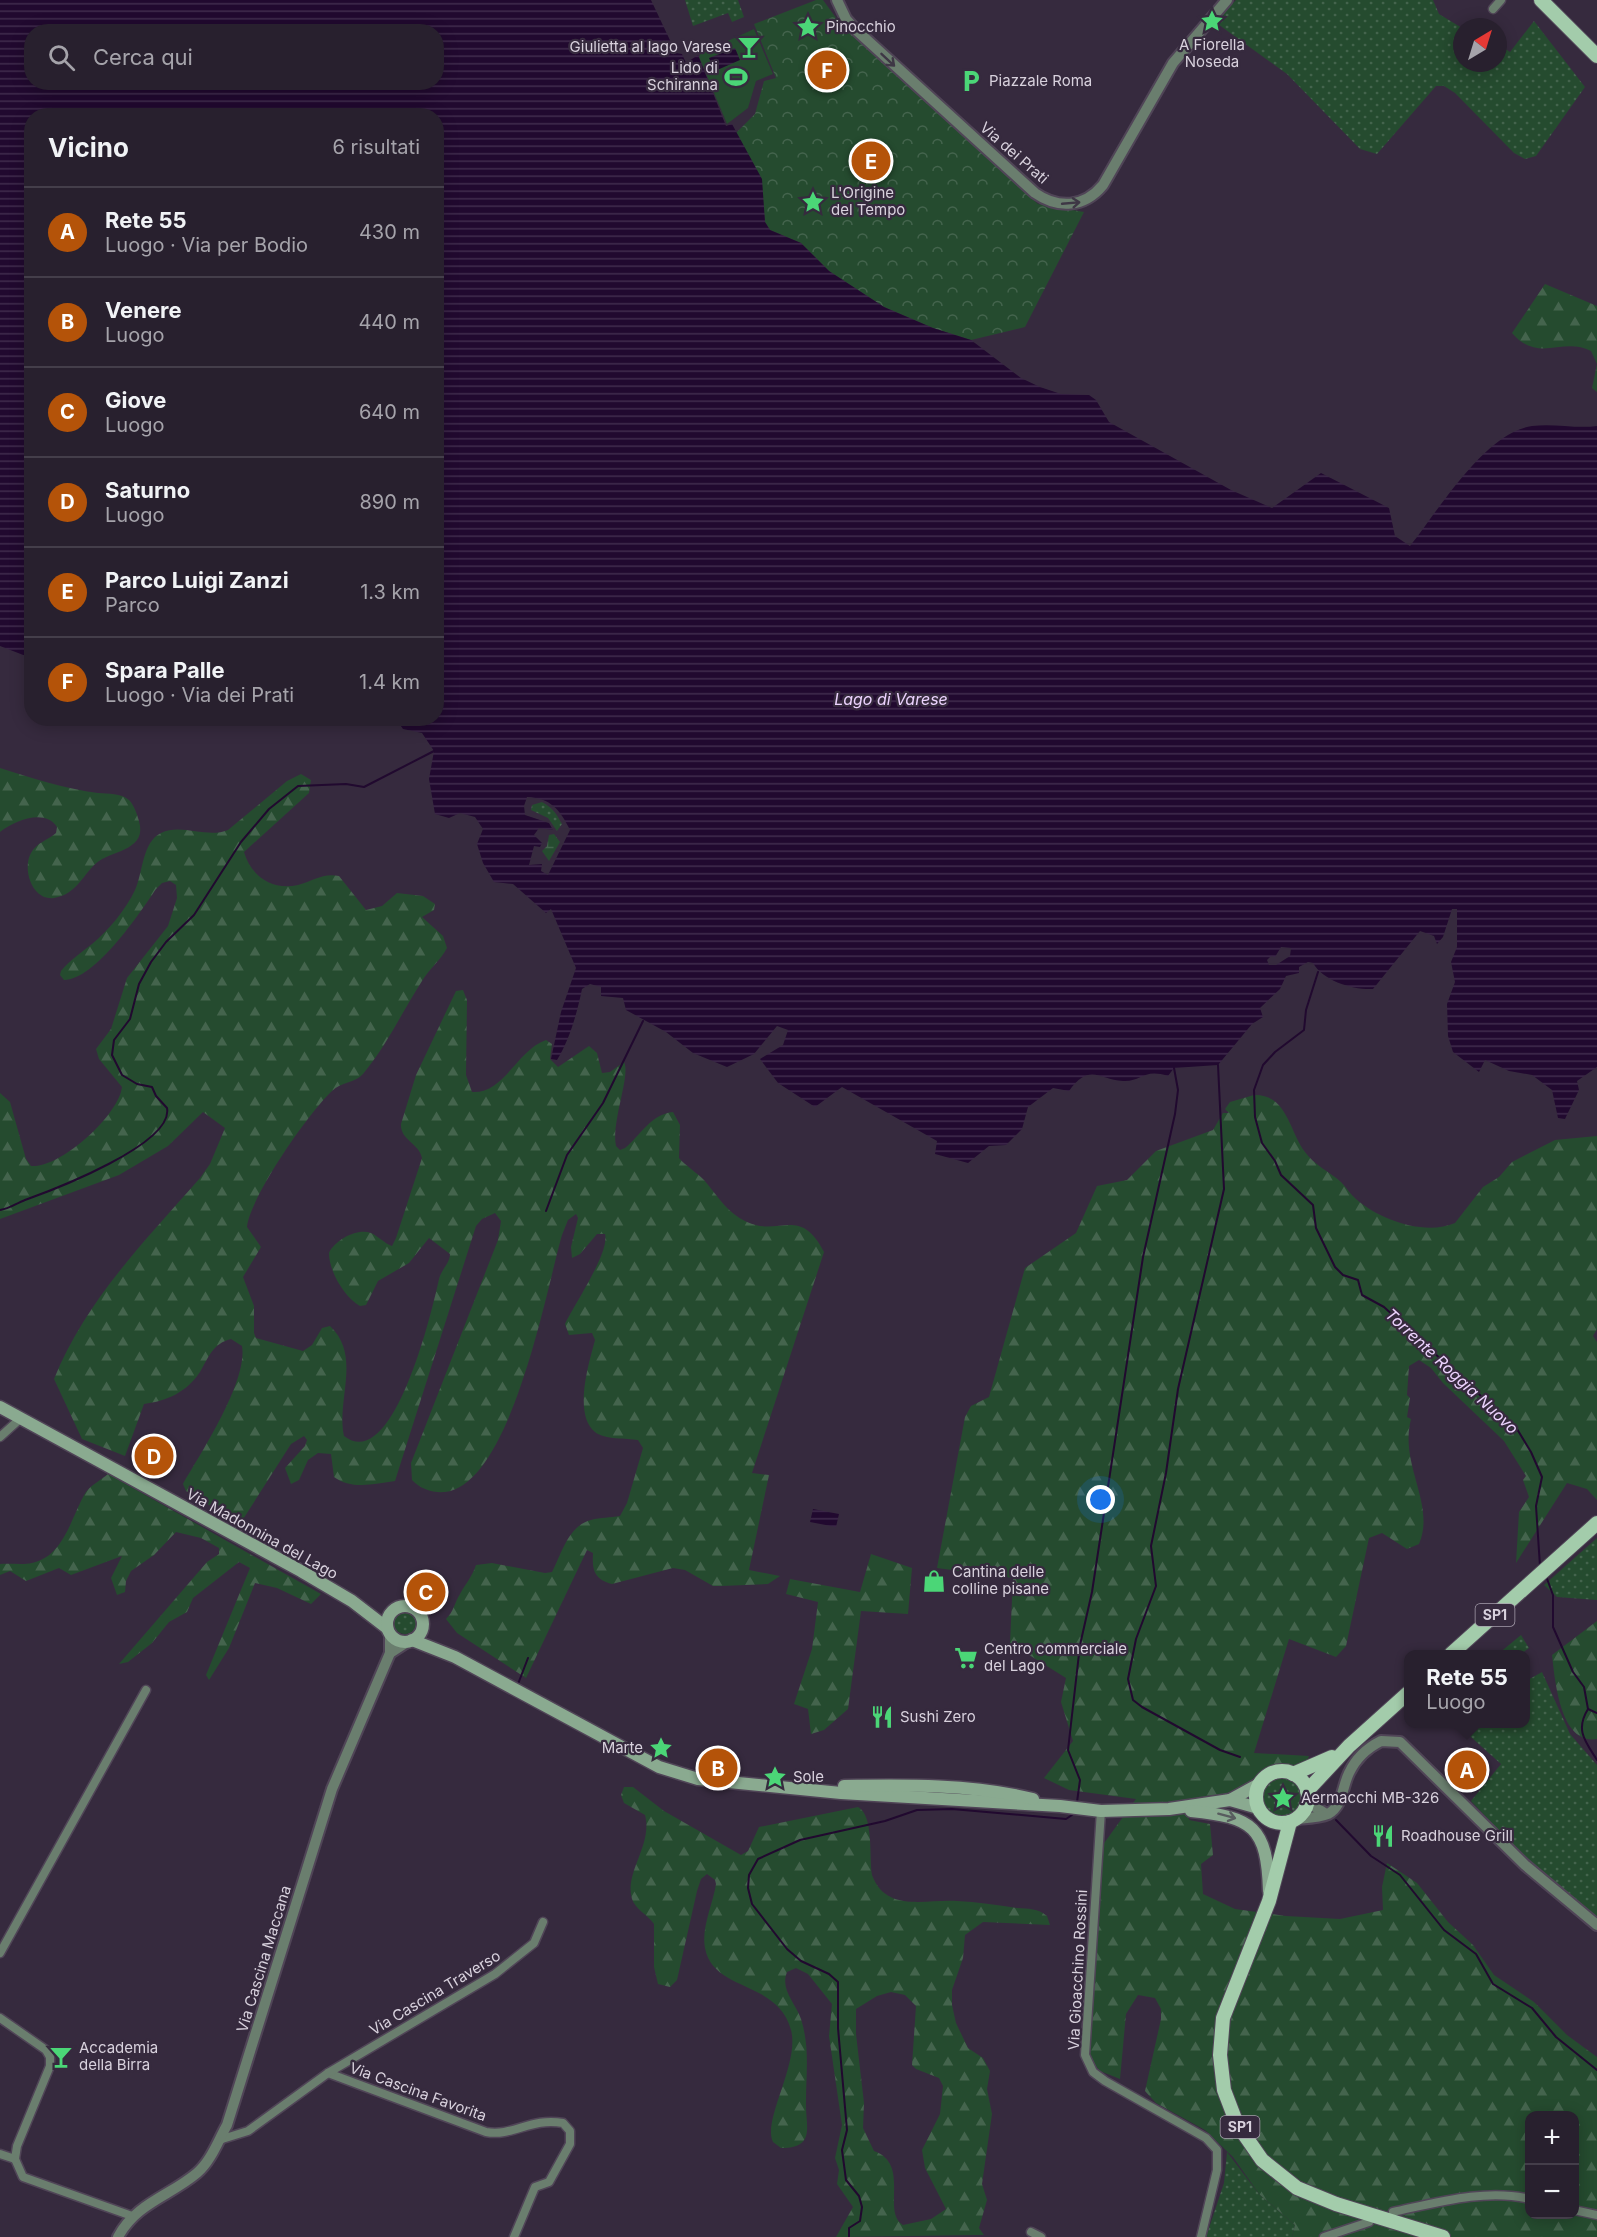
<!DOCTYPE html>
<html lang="it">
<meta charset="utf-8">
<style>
:root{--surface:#28202e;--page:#342d3a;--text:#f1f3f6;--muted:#a5a3aa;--line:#443e4a;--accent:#b45309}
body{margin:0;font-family:Inter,sans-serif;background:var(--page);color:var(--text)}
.controls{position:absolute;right:18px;bottom:18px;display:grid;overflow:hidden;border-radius:12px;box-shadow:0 3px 15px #0003}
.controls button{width:54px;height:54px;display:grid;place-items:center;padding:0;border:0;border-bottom:2px solid var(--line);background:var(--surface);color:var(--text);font:30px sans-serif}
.compass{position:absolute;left:1453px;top:18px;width:54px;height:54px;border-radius:50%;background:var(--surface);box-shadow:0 3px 15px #0003;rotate:38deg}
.you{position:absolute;left:1101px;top:1500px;width:21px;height:21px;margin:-15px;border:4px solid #fff;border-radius:50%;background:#1a73e8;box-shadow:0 0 0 9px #1a73e833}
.badge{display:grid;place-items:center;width:39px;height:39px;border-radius:50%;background:var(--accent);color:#fff;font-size:20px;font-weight:700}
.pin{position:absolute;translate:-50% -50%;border:3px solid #fff;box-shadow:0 2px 6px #0006}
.popup{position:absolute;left:1404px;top:1650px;width:126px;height:78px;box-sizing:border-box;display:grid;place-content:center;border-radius:12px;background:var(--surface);filter:drop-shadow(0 2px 4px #0005);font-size:20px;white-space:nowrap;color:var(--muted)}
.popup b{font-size:22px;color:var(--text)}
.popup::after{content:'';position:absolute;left:50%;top:100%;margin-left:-12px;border:12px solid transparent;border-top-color:var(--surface)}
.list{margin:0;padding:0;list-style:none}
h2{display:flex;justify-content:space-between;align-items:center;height:78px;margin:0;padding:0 24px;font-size:26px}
h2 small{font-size:20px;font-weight:400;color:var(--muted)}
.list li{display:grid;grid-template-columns:39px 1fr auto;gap:18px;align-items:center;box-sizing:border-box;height:90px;padding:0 24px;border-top:2px solid var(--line)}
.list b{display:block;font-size:22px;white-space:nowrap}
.list p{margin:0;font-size:20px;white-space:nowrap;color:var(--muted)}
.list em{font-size:20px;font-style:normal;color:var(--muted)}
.icon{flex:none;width:33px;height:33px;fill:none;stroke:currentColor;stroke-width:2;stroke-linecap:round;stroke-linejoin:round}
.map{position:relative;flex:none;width:1597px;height:2237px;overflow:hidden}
.search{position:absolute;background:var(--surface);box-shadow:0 3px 15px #0003;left:24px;top:24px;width:420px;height:66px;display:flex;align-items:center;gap:15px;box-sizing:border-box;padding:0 21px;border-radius:24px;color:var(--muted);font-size:22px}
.panel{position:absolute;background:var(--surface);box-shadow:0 3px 15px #0003;left:24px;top:108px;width:420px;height:618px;border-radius:24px}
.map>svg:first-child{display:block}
</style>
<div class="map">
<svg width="1597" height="2237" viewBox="0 0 1597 2237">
<defs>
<pattern id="grass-dots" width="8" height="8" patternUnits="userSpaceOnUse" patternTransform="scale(1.5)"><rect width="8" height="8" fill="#254b2f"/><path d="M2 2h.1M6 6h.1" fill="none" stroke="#44644d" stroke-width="1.8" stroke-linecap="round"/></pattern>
<pattern id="forest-firs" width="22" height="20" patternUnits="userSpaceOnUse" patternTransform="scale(1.5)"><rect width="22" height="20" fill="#254b2f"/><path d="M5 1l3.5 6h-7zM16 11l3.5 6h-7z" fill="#44644d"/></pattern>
<pattern id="wetland-marsh" width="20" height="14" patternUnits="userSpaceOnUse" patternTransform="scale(1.5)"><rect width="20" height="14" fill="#254b2f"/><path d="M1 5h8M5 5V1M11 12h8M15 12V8" fill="none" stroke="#44644d"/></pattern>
<pattern id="park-crowns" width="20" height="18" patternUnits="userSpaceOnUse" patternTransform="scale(1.5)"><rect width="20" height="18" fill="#254b2f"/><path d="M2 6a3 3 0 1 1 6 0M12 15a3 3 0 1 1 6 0" fill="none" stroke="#44644d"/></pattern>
<pattern id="water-rules" width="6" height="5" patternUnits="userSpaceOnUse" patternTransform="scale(1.5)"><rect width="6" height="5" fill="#21092f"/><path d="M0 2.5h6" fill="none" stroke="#402c4d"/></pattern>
</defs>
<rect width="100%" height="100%" fill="#362a3e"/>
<g fill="url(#grass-dots)">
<path d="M685 0H738L744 17 732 22 728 13 693 26Z"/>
<path d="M1236 0H1433L1439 14 1462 28V63H1498V44L1510 52 1534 21 1585 87 1536 156 1525 159 1514 153 1455 93 1444 86H1436L1377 154 1360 149 1287 74 1215 22Z"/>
<path d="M542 802C553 808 556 813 562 824L557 831 548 818 531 810 532 805Z"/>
<path d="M1597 1538V1600L1557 1597 1544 1585Z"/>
<circle cx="405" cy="1623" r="11"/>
<path d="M1521 1635 1529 1648 1521 1654H1498Z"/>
<path d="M1542 1672 1570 1734 1597 1765V1918L1528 1861 1471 1801 1501 1764 1462 1729 1468 1724H1526V1681Z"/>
<circle cx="1282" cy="1797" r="19"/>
<path d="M1227 2152 1259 2194 1295 2225 1292 2237H1206L1224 2183Z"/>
</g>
<g fill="url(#forest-firs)" fill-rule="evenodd">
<path d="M1545 284 1597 306V392L1592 388 1597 364 1591 351C1563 336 1538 364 1512 333Z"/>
<path d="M0 768C31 778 66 789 98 793 108 794 121 793 129 800 134 805 137 814 139 821 147 849 116 850 99 861 83 873 78 894 54 898 32 901 22 869 31 853 36 843 48 840 56 833L57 827C45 808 14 821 0 832Z"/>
<path d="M301 774 311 780 309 793 244 852C251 876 272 891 298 885 314 881 322 873 339 876L366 910 382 906 397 893 423 896 435 904 434 910 422 917 443 936 447 948C441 960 429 969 422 981 402 1012 387 1045 363 1074 355 1083 341 1082 332 1091 309 1112 250 1197 247 1227L261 1247 243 1277 254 1306V1333L256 1338 303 1351 312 1345 322 1328 330 1326C362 1356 336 1400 344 1436 394 1475 433 1307 439 1279 441 1270 450 1263 450 1254L429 1238 409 1263 378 1281 366 1305 360 1306C344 1297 329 1271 329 1253 335 1240 357 1228 371 1233 378 1236 384 1243 392 1246L396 1238 422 1158C419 1143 400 1140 401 1124L416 1075 456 991 463 990 467 1000 466 1075 472 1092C504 1094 517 1050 546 1040L552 1044 550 1059 558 1067 589 1046 597 1053 602 1073 610 1072 624 1062C631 1075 611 1122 616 1146L620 1150 625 1148C640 1136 651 1114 673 1112L680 1125 679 1158C686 1166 696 1172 704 1180 718 1196 726 1212 747 1222 779 1237 800 1205 824 1252L752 1473 769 1475 749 1570 780 1576 768 1584 721 1586H713L685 1570 673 1568 612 1584C594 1579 592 1570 593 1553L587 1550 526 1678 457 1633 446 1619C454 1611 454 1604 460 1594 466 1583 472 1577 476 1565L492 1563 545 1573 552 1572C562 1553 568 1526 591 1520 601 1517 610 1518 620 1516L627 1503 643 1448 638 1440C626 1438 605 1440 595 1432 573 1414 589 1363 595 1340L592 1333 569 1335 565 1324C574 1305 610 1252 605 1234H597L580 1254 572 1258 571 1247 578 1218 576 1214 568 1220 562 1235C546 1291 511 1484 445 1492 433 1493 420 1489 412 1480L411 1463 498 1240 501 1221 495 1213 482 1219 476 1226 395 1481C375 1484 351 1490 334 1477L331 1454 318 1453 308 1460 299 1480 291 1484 285 1468 305 1446 307 1440 304 1436 291 1444 240 1524 186 1491 183 1484C201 1453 248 1381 242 1346L231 1339C212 1344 209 1357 200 1372 187 1392 167 1401 144 1404L125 1456 82 1439 54 1379C86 1300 145 1241 200 1178L210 1164 225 1128 203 1112 168 1146 119 1175 0 1219V1093L10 1102 26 1159 31 1166C60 1169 119 1115 122 1087L99 1059 96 1049 111 1029 127 978 168 926 177 898 176 885 170 881 162 883 156 889C140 913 95 980 64 980L60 975 61 971C70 960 82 952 92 944 109 930 126 909 135 890 143 873 142 842 161 833 182 823 207 839 228 830L287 781Z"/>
<path d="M1254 1095C1287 1094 1289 1131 1305 1152 1314 1165 1330 1172 1341 1182 1346 1187 1350 1194 1356 1199 1380 1220 1425 1236 1455 1223L1483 1187 1499 1177 1512 1162 1555 1140 1597 1136V1329L1593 1336 1597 1342V1500L1587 1489 1567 1483 1516 1563 1519 1512 1529 1497 1523 1480 1526 1476 1504 1441 1443 1383 1431 1368 1419 1360 1409 1366 1407 1395 1410 1398 1407 1417 1411 1419C1399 1465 1436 1504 1419 1544L1407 1549 1382 1533 1369 1538 1346 1646 1336 1657 1289 1639 1254 1753 1309 1756 1306 1764 1275 1767 1254 1783 1229 1793 1188 1801 1189 1820 1210 1824 1213 1855 1201 1864 1203 1894 1235 1909 1286 1916 1340 1919 1383 1910 1382 1887 1387 1863 1417 1883 1448 1922 1473 1945 1494 1975 1534 2002 1567 2035 1597 2057V2237H1292L1295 2225 1259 2194 1233 2157 1205 2130 1156 2103 1145 2091 1161 2019V2009L1155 1998 1138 1995 1126 2014 1120 2079 1100 2071 1089 2058 1101 1893 1102 1846 1136 1799 1069 1790 1044 1778 1073 1741 1061 1702 1066 1678 1010 1643 1013 1578 937 1568 965 1417 971 1406 989 1397 1025 1268 1076 1233 1097 1186 1127 1180 1156 1151 1213 1130 1223 1113H1229L1225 1109 1230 1102ZM1530 2116H1574V2214H1530Z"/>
<path d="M108 1474 321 1594 311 1604 277 1588 255 1583 229 1648 209 1680 206 1675 250 1568 239 1562 193 1598 187 1612 169 1622 152 1643 128 1662 119 1664 207 1562 219 1554V1548L201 1538 176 1532 154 1555 131 1571 126 1581 125 1592 117 1595 111 1578 122 1556 71 1575 59 1568 26 1581 10 1571 0 1575V1564C10 1563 23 1565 32 1563 65 1556 71 1516 86 1492 91 1485 101 1480 108 1474Z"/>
<path d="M871 1554 912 1568 908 1614 861 1611 848 1709 824 1730 811 1734 808 1709 794 1704 812 1649 818 1602 786 1594 790 1579 860 1592Z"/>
<path d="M1597 1621V1739C1560 1745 1555 1680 1552 1655Z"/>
<path d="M624 1787H633L664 1811 741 1855 748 1851 759 1827 858 1807C874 1815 869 1857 872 1875 886 1913 926 1899 957 1901 977 1902 997 1905 1017 1908 1028 1909 1038 1908 1047 1916L1050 1925 983 1922 965 1935 963 1958 952 1990V2005L956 2023 968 2048 983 2058 990 2071 987 2089 992 2114 982 2184 987 2200 979 2228 984 2235 836 2237 853 2207 837 2184 839 2170 835 2158 842 2125 829 2036 832 2004 808 1974 796 1968 787 1972C780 1990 795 2002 801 2019 810 2048 806 2072 806 2102 805 2125 817 2148 781 2148L773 2142C762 2120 800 2063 791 2030 778 1980 713 1992 705 1948 701 1928 713 1904 716 1884L715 1880 707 1874 701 1879 697 1891 677 1980 670 1987 658 1984 654 1967V1924C648 1915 635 1909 632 1899 624 1872 653 1845 645 1815L624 1803 621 1795ZM891 1992 905 1995 916 2006 912 2065 916 2069 939 2078 943 2086 940 2114 922 2150 925 2168 946 2209 931 2219 903 2225C881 2212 911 2164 874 2151L863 2128 864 2103 856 2034V2009L877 1996Z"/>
</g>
<path fill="url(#wetland-marsh)" d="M554 834 560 842 549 861 542 851 547 846 549 835Z"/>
<path fill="url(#park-crowns)" d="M816 0H823L842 26 1038 204 1084 212 1025 327 971 340 933 328 884 307 829 271 801 243 770 230 765 222 763 202 736 133 755 114 764 81 776 78 754 24Z"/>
<path fill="#254b2f" d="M754 29 773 74 756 81 748 108 727 124 699 57 701 53Z"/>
<g fill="url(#water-rules)" fill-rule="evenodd">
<path d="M0 0H651L676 53 682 54 686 63 698 55 726 126 732 124 762 179 765 222 770 230 801 243 829 271 884 307 933 328 971 340 1021 378 1040 387 1061 394 1089 395 1096 400 1109 422 1231 490 1272 508 1321 473 1389 508 1395 536 1410 546C1438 511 1485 432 1532 426 1554 423 1576 429 1597 426V1067L1577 1081 1579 1090 1565 1119 1558 1118 1552 1090 1532 1075 1509 1071 1485 1060 1479 1072 1453 1052 1448 1036 1447 1004 1455 982 1451 962 1457 947V909H1452L1443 937 1437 944 1434 936 1420 931 1373 989C1353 990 1323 981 1313 963L1308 962 1299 967V973L1286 976 1280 989 1260 1008 1263 1017 1252 1024 1218 1065 1174 1068 1168 1076C1143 1068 1142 1082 1123 1081 1099 1080 1090 1062 1069 1091L1053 1088 1028 1107 1022 1129 1006 1145 989 1146 968 1163 935 1154 937 1141 842 1087 815 1107 778 1083 760 1059 783 1045 788 1030 777 1026 754 1054 727 1067 693 1053 666 1032 626 1010 623 998 601 996V987L590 984 582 989C577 1013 570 1039 557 1060L551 1059 561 1012 576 968 551 909 546 913 513 884 494 882 483 863 477 844 483 829 475 817 460 813 449 818 435 814 429 779 434 751 422 733 403 729 396 719 436 718V116H32L31 658 0 646ZM32 32H436V82H32ZM527 797C551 798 560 810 570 830L548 875 541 871 542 864 529 865 534 846 540 847 542 843 534 835 539 828 553 830 549 823 525 815 524 806ZM1281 947 1291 948 1290 956 1276 965H1269L1267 960 1271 956 1275 957Z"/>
<path d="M735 48 740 60 715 71 709 58Z"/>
<path d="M813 1509 839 1514 836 1527 810 1522Z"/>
</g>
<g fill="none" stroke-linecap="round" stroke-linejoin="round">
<g stroke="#21092f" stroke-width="2">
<path d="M1318 972 1306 1010 1304 1030 1275 1052 1263 1065 1254 1090 1255 1117 1262 1143 1275 1161 1281 1175 1313 1205 1316 1228 1335 1267 1343 1275 1358 1280 1362 1295 1384 1307 1517 1429 1531 1452 1542 1477 1536 1506 1540 1566"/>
<path d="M1218 1065 1224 1189 1178 1389 1166 1473 1151 1546 1156 1586 1136 1639 1128 1679 1133 1700 1142 1707 1220 1750 1240 1757"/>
<path d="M0 1210C9 1209 17 1203 25 1200 53 1190 174 1144 167 1108L156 1096 152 1087 137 1084 122 1075 112 1055 114 1040 130 1019 139 984 151 962 166 942 194 915 241 842 269 809 298 786 346 784 364 787 434 751"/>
<path d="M546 1211 567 1155 603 1103 643 1021"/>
<path d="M1546 1576 1553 1595V1627L1573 1672 1584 1687 1588 1709 1597 1713"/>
<path d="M518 1684 528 1658"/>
<path d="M1588 1709C1575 1730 1585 1741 1597 1760"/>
<path d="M1077 1802 1080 1780 1068 1750 1080 1645 1092 1592 1143 1257 1175 1114 1178 1090 1174 1068"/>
<path d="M1336 1820 1371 1856 1400 1875 1444 1930 1476 1954 1493 1984 1532 2008 1556 2037 1597 2070"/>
<path d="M849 2237V2228L860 2221 862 2207 859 2196 846 2180 842 2150 847 2130 838 2028V1982L829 1974 801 1961 787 1949 752 1904 748 1888 749 1875 758 1859 800 1840 885 1821 917 1810 952 1809 1066 1819 1072 1815"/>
</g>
<g stroke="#504557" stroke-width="11">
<g id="minor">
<path d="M1493 9 1501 0"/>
<path d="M0 1437 21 1418"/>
<path d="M1101 1811 1085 2055 1093 2072 1105 2081 1206 2138 1217 2150V2170L1201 2237"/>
<path d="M0 1953 146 1690"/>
<path d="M0 2018 46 2050 50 2057V2066L17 2146 15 2159 23 2177 132 2216"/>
<path d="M328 2073 486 2132C513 2137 531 2117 563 2123L570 2131V2144L549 2182 535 2187 514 2237"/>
<path d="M219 2140 248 2131 328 2073 495 1974 534 1943 543 1922"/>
<path d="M0 2154 15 2159"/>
<path d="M1574 2210 1597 2215"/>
<path d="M1393 2212C1435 2203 1486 2188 1530 2199"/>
<path d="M1031 2232 1041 2237"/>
<path d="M1324 2237 1369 2222"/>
</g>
</g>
<g stroke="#504557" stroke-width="14">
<g id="tertiary">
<path d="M837 0 846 19 855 29 1035 193C1058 209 1084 208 1103 185L1173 63 1227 0"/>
<path d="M390 1653 407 1642"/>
<path d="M1308 1796 1315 1807 1326 1814"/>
<path d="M1295 1819C1305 1818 1319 1818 1328 1814 1343 1806 1342 1787 1349 1773 1356 1758 1367 1748 1381 1741L1400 1742 1525 1865 1597 1925"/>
<path d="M118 2237C136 2203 170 2196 197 2173 211 2161 218 2141 227 2125L332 1789 390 1653V1633"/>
</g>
</g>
<g stroke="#504557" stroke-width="15">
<g id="secondary">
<path d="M0 1407 301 1571 352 1601 387 1628"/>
<circle cx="405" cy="1624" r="18"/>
<path d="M412 1640 455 1657 659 1767 698 1779 841 1793 1060 1806 1101 1811 1169 1809 1230 1800 1261 1783"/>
<path d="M844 1786C906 1785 972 1784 1033 1799"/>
<path d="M1230 1800 1258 1808"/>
<path d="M1191 1811C1253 1817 1267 1827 1269 1891"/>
</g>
</g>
<g stroke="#504557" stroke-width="16">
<g id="primary">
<path d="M1541 0 1597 56"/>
<path d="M1451 1654 1597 1523"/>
<circle cx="1282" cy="1797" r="26"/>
<path d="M1293 1774 1332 1757"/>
<path d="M1307 1791 1349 1746 1408 1693"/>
<path d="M1290 1822 1269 1901 1223 2018 1220 2055 1224 2090 1237 2124 1262 2160 1297 2188 1336 2204 1443 2237"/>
</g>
</g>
<use href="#minor" stroke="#6a7e6e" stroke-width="8"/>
<use href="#tertiary" stroke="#6a7e6e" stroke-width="10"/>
<use href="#secondary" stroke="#8aaa90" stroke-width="12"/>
<use href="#primary" stroke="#a3ccab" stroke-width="14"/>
</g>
<defs><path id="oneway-shaft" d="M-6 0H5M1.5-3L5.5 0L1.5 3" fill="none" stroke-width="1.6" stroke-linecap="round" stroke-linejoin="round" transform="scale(1.5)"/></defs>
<g stroke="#3e3745">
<use href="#oneway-shaft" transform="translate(888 60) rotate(43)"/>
<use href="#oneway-shaft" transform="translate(1071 203) rotate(-5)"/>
</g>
<use stroke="#585d5f" href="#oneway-shaft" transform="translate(1227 1816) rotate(15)"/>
<defs>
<g id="sight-bare" transform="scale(1.8)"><path d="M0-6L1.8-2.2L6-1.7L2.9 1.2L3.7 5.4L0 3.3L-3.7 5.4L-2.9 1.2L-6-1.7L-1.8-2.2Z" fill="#4bd677" stroke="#362a3e" stroke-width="2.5" paint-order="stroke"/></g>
<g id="bar-bare" transform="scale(1.8)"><path d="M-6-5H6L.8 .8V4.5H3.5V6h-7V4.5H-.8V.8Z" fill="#4bd677" stroke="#362a3e" stroke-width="2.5" paint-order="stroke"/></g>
<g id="stadium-bare" transform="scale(1.8)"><path d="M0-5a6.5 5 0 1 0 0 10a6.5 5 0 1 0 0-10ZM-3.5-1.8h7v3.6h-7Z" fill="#4bd677" stroke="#362a3e" stroke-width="2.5" paint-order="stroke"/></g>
<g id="parking-bare" transform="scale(1.8)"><path d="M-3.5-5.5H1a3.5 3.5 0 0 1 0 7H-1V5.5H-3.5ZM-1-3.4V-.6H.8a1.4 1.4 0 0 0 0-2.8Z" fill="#4bd677" stroke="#362a3e" stroke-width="2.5" paint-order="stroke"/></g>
<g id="shop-bare" transform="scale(1.8)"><path d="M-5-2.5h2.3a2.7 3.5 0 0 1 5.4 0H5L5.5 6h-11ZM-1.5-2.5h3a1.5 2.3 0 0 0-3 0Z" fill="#4bd677" stroke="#362a3e" stroke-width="2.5" paint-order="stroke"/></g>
<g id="supermarket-bare" transform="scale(1.8)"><path d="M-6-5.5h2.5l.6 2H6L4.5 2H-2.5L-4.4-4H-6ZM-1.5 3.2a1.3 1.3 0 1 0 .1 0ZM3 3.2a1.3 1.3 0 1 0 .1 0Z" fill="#4bd677" stroke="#362a3e" stroke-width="2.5" paint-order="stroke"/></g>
<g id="restaurant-bare" transform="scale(1.8)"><path d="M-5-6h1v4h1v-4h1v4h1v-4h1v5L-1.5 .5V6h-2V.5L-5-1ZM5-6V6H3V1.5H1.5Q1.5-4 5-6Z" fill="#4bd677" stroke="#362a3e" stroke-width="2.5" paint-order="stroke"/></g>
</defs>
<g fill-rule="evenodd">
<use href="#sight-bare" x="1212" y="21"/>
<use href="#sight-bare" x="808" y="27"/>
<use href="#bar-bare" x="749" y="47"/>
<use href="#stadium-bare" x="736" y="77"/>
<use href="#parking-bare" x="971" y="81"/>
<use href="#sight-bare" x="813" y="202"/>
<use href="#shop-bare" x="934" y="1581"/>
<use href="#supermarket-bare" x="966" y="1658"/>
<use href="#restaurant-bare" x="882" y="1717"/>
<use href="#sight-bare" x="661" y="1748"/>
<use href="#sight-bare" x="775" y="1777"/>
<use href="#sight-bare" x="1283" y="1798"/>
<use href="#restaurant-bare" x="1383" y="1836"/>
<use href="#bar-bare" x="61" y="2057"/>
</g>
<g text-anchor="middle" stroke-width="4.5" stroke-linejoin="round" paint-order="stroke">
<g fill="#362a3e" stroke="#a79fad" stroke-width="1.5">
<rect x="1475.5" y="1604" width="39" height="22" rx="4.5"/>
<rect x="1220.5" y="2116" width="39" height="22" rx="4.5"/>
</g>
<g font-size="14" font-weight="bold" fill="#d8d1dd">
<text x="1495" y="1620">SP1</text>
<text x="1240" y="2132">SP1</text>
</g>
<g font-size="15" fill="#d8d1dd" stroke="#362a3e" text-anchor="start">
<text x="826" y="32">Pinocchio</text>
<text x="1212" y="50" text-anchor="middle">A Fiorella<tspan x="1212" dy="17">Noseda</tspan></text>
<text x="731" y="52" text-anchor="end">Giulietta al lago Varese</text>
<text x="718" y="73" text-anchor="end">Lido di<tspan x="718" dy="17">Schiranna</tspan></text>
<text x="989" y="86">Piazzale Roma</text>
<text x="831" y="198">L'Origine<tspan x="831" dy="17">del Tempo</tspan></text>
<text x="952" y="1577">Cantina delle<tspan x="952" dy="17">colline pisane</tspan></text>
<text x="984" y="1654">Centro commerciale<tspan x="984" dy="17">del Lago</tspan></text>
<text x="900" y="1722">Sushi Zero</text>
<text x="643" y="1753" text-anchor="end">Marte</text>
<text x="793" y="1782">Sole</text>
<text x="1301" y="1803">Aermacchi MB-326</text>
<text x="1401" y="1841">Roadhouse Grill</text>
<text x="79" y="2053">Accademia<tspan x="79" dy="17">della Birra</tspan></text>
</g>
<g font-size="15" fill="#d8d1dd" stroke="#362a3e">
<text transform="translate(1014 153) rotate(41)" y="5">Via dei Prati</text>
<text transform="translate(262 1534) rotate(29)" y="5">Via Madonnina del Lago</text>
<text transform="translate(264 1959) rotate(-73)" y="5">Via Cascina Maccana</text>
<text transform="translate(1078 1970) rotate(-87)" y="5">Via Gioacchino Rossini</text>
<text transform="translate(435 1993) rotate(-31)" y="5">Via Cascina Traverso</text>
<text transform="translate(418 2092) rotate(20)" y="5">Via Cascina Favorita</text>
</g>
<g font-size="16" font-style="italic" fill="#ecd3fe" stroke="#362a3e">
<text x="891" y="705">Lago di Varese</text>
<text transform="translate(1452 1371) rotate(43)" y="6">Torrente Roggia Nuovo</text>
</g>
</g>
</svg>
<div class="controls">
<button>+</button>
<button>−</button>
</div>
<svg class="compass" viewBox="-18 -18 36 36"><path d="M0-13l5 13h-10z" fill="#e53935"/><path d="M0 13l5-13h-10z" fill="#a5a3aa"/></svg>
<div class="you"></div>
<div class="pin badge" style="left:1467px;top:1770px">A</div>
<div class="popup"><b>Rete 55</b>Luogo</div>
<div class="pin badge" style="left:718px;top:1768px">B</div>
<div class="pin badge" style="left:426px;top:1592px">C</div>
<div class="pin badge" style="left:154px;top:1456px">D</div>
<div class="pin badge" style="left:871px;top:161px">E</div>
<div class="pin badge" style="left:827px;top:70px">F</div>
<div class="search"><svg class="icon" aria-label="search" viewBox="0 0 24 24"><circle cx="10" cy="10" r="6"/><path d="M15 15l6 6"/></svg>Cerca qui</div>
<section class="panel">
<h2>Vicino<small>6 risultati</small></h2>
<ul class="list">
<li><span class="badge">A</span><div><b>Rete 55</b><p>Luogo · Via per Bodio</p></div><em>430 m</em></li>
<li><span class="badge">B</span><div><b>Venere</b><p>Luogo</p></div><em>440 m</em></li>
<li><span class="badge">C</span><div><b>Giove</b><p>Luogo</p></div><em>640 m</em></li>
<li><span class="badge">D</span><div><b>Saturno</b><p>Luogo</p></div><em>890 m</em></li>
<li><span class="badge">E</span><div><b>Parco Luigi Zanzi</b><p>Parco</p></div><em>1.3 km</em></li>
<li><span class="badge">F</span><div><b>Spara Palle</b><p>Luogo · Via dei Prati</p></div><em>1.4 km</em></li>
</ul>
</section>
</div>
